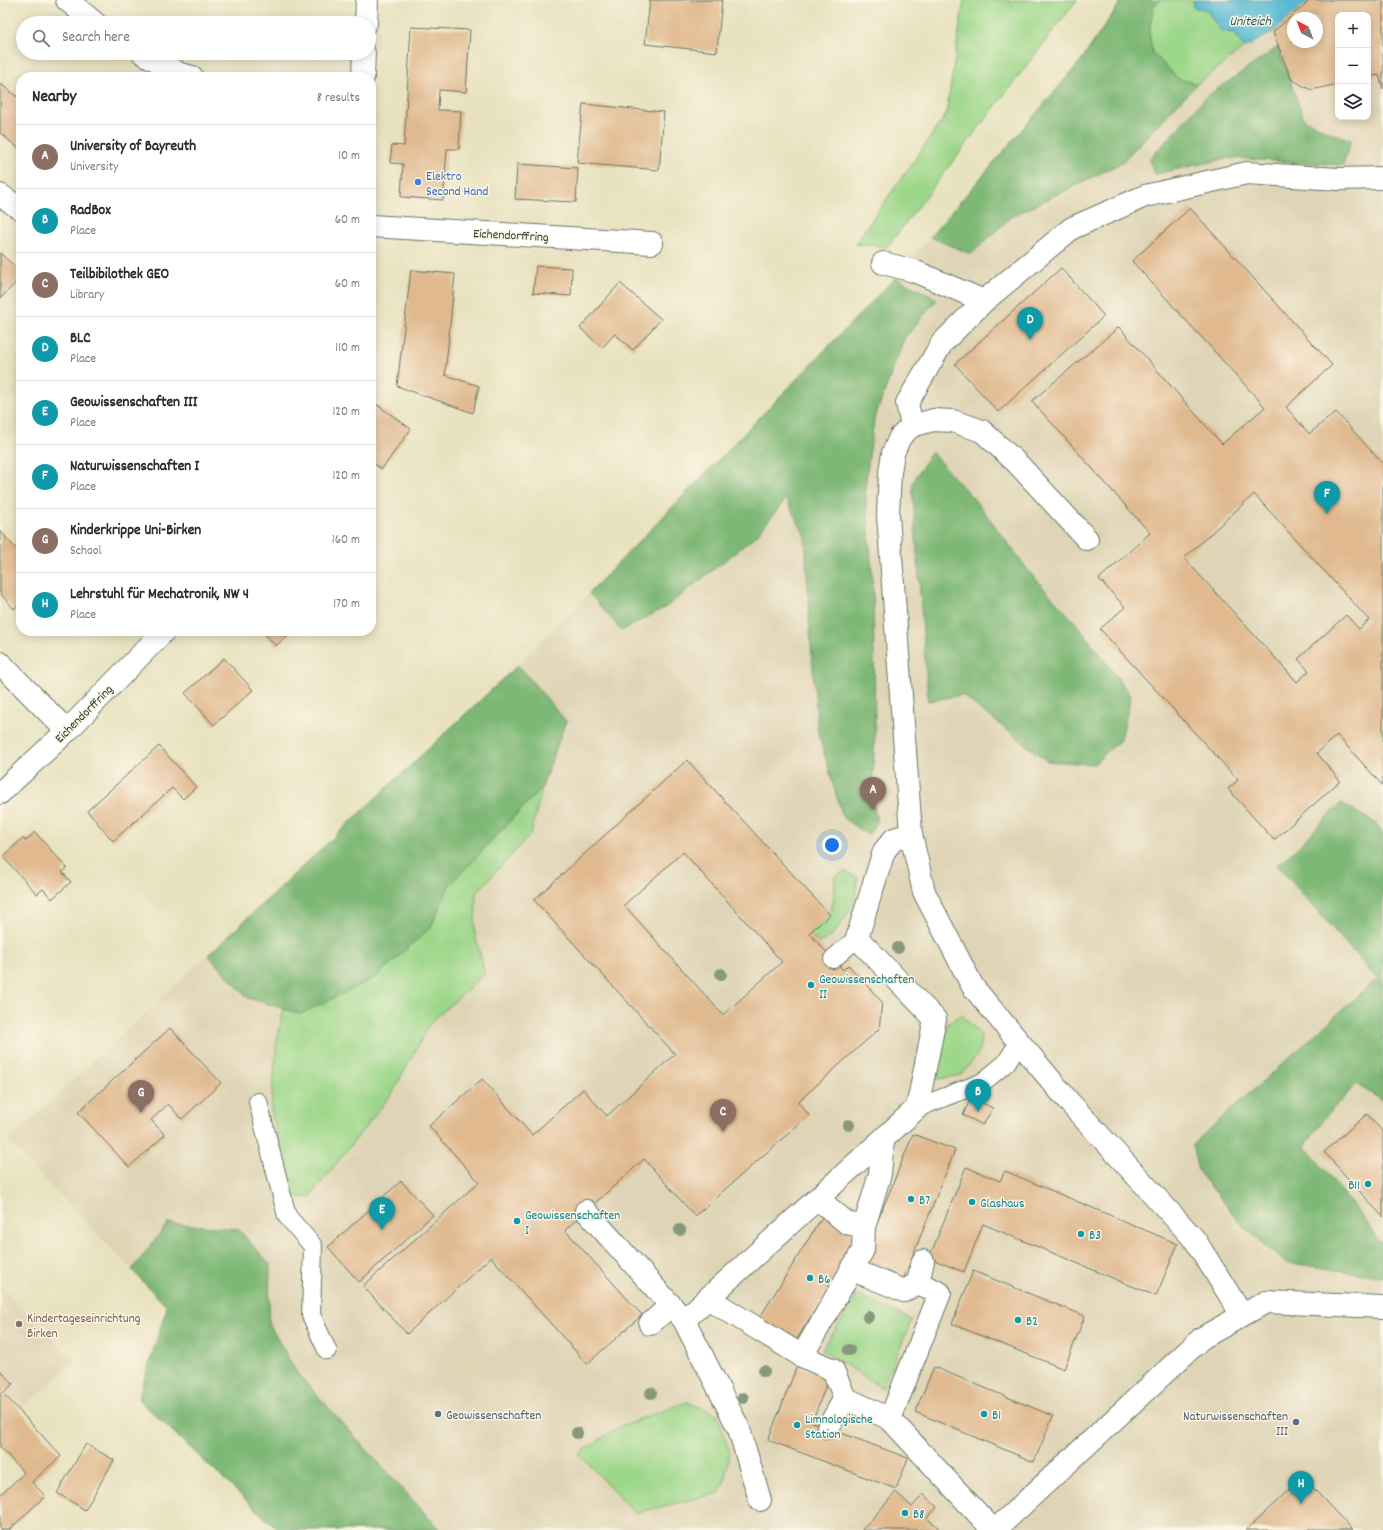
<!DOCTYPE html>
<meta charset="utf-8">
<style>
:root{--surface:#fff;--page:#f7f7f7;--text:#2b2b33;--muted:#7c7c81;--line:#e1e1e2;--accent:#0f766e}
body{margin:0;font-family:Dekko,sans-serif;background:var(--page);color:var(--text)}
.controls{position:absolute;right:12px;top:12px;display:grid;overflow:hidden;border-radius:8px;box-shadow:0 2px 10px #0003}
.controls button{width:36px;height:36px;display:grid;place-items:center;padding:0;border:0;border-bottom:1px solid var(--line);background:var(--surface);color:var(--text);font:20px sans-serif}
.compass{position:absolute;left:1287px;top:12px;width:36px;height:36px;border-radius:50%;background:var(--surface);box-shadow:0 2px 10px #0003;rotate:318deg}
.you{position:absolute;left:832px;top:845px;width:14px;height:14px;margin:-10px;border:3px solid #fff;border-radius:50%;background:#1a73e8;box-shadow:0 0 0 6px #1a73e833}
.badge{display:grid;place-items:center;width:26px;height:26px;border-radius:50%;background:var(--accent);color:#fff;font-size:13px;font-weight:700}
.pin{position:absolute;translate:-50% -33px;filter:drop-shadow(0 1px 2px #0008)}
.pin::after{content:'';position:absolute;top:21px;width:14px;height:12px;background:inherit;clip-path:polygon(0 0,100% 0,50% 100%)}
.list{margin:0;padding:0;list-style:none}
h2{display:flex;justify-content:space-between;align-items:center;height:52px;margin:0;padding:0 16px;font-size:17px}
h2 small{font-size:13px;font-weight:400;color:var(--muted)}
.list li{display:grid;grid-template-columns:26px 1fr auto;gap:12px;align-items:center;box-sizing:border-box;height:64px;padding:0 16px;border-top:1px solid var(--line)}
.list b{display:block;font-size:15px;white-space:nowrap}
.list p{margin:0;font-size:13px;white-space:nowrap;color:var(--muted)}
.list em{font-size:13px;font-style:normal;color:var(--muted)}
.icon{flex:none;width:22px;height:22px;fill:none;stroke:currentColor;stroke-width:2;stroke-linecap:round;stroke-linejoin:round}
.map{position:relative;flex:none;width:1383px;height:1530px;overflow:hidden}
.search{position:absolute;background:var(--surface);box-shadow:0 2px 10px #0003;left:16px;top:16px;width:360px;height:44px;display:flex;align-items:center;gap:10px;box-sizing:border-box;padding:0 14px;border-radius:22px;color:var(--muted);font-size:15px}
.panel{position:absolute;background:var(--surface);box-shadow:0 2px 10px #0003;left:16px;top:72px;width:360px;height:564px;border-radius:16px}
.map>svg:first-child{display:block}
</style>
<div class="map">
<svg width="1383" height="1530" viewBox="0 0 1383 1530">
<rect width="100%" height="100%" fill="#fcf5e5"/>
<filter id="ink" filterUnits="userSpaceOnUse"><feTurbulence type="fractalNoise" baseFrequency=".025" numOctaves="2"/><feDisplacementMap in="SourceGraphic" scale="8" xChannelSelector="R" yChannelSelector="G"/><feConvolveMatrix kernelMatrix="1 2 1 2 8 2 1 2 1" color-interpolation-filters="sRGB"/></filter>
<filter id="wash" filterUnits="userSpaceOnUse"><feTurbulence type="fractalNoise" baseFrequency=".012" numOctaves="4" result="noise"/><feDisplacementMap in="SourceGraphic" scale="16" xChannelSelector="R" yChannelSelector="G"/><feGaussianBlur stdDeviation="0.9" result="paint"/><feColorMatrix in="noise" values="0 0 0 0 0 0 0 0 0 0 0 0 0 0 0 0 0 1.4 0 .05"/><feComposite in="paint" operator="in"/></filter>
<g filter="url(#wash)">
<rect width="100%" height="100%" fill="#e8e2c0"/>
<g fill="#dfd4b5" fill-rule="evenodd">
<path d="M1122 0H1383V1530H278L138 1399 167 1306 8 1141 518 665 722 458 895 278 1080 62ZM1338 15H1368V117H1338ZM1293 18H1317V42H1293Z"/>
<path d="M0 1286 75 1362 11 1417 0 1405Z"/>
</g>
<g fill="#9dd78a" stroke="#5e8a5f">
<path d="M964 0H1077L887 247 855 244 946 115Z"/>
<path d="M1160 0H1194V8L1206 9 1221 31 1235 33 1244 48 1197 84 1177 78 1152 52 1149 31 1154 5Z"/>
<path d="M542 787 531 834 476 893 475 934 485 974 430 1023 393 1092 309 1198 292 1197 271 1110 277 1039 284 1009 301 1014 431 927 448 887Z"/>
<path d="M845 871 858 878 853 905 833 935 819 943 809 933C836 909 833 911 835 876Z"/>
<path d="M962 1015 981 1035 979 1053 961 1075 935 1080 934 1068 948 1023Z"/>
<path d="M858 1295 912 1320 882 1388 822 1350Z"/>
<path d="M687 1402 717 1414 730 1453 724 1482 719 1493 635 1513 579 1454 620 1426Z"/>
</g>
<g fill="#7eb876" stroke="#4e7a55">
<path d="M1122 0H1160L1154 5 1149 31 1152 52 1177 78 1197 84 1121 163 1011 217 971 254 930 237 1080 62Z"/>
<path d="M1278 47 1304 119 1324 130 1351 140 1343 165 1228 158 1155 174 1149 160 1206 97Z"/>
<path d="M895 278 937 299 904 339 874 420 865 487 873 584 875 729 872 797 877 822 868 835 843 818 818 732 810 631 805 536 786 499 756 536 666 607 622 631 589 593Z"/>
<path d="M931 452 980 506 1031 574 1080 628 1131 696 1121 739 1094 764 1047 761 962 695 928 701 912 484Z"/>
<path d="M518 665 566 721 542 787 448 887 431 927 376 977 301 1014 248 998 208 955Z"/>
<path d="M1341 803 1374 822 1383 833V1101L1357 1084 1324 1118 1305 1146 1358 1211 1379 1241 1383 1242V1277L1285 1262 1245 1228 1198 1171 1192 1145 1377 979 1277 865 1296 849Z"/>
<path d="M168 1223 238 1229 270 1264 269 1324 297 1373 440 1530H278L138 1399 167 1307 132 1270Z"/>
</g>
<path fill="#56bad4" stroke="#3a7c84" d="M1194 0H1310L1273 32 1244 48 1235 33 1221 31 1206 9 1194 8Z"/>
<g id="blocks">
<g fill="#e0b98f" fill-rule="evenodd">
<path d="M650 0H722L717 52 645 44Z"/>
<path d="M1310 0H1383V89L1379 75 1368 77V15H1338V84L1311 90 1291 79 1273 32ZM1293 18H1317V42H1293Z"/>
<path d="M411 27 470 30 466 92 439 90 438 110 461 111 459 149H447L443 200 401 197 403 164 390 163 392 145 404 146Z"/>
<path d="M0 83 21 100V150L0 133Z"/>
<path d="M583 104 664 112 659 170 577 163Z"/>
<path d="M517 164 578 168 576 202 515 199Z"/>
<path d="M1190 208 1332 365 1286 407 1309 434 1336 412 1383 464V786L1337 735 1317 753 1340 781 1274 840 1228 789 1238 780 1100 629 1125 607 1099 579 1150 533 1032 401 1119 327 1222 444 1265 407 1132 261ZM1254 494 1369 620 1359 629 1346 615 1298 659 1309 671 1297 682 1184 558Z"/>
<path d="M0 253 21 272V277L0 299Z"/>
<path d="M536 266 572 268 571 296 533 293Z"/>
<path d="M1061 268 1104 316 998 412 955 364Z"/>
<path d="M411 270 455 274 445 375 479 386 473 413 397 386Z"/>
<path d="M620 283 661 319 633 350 615 334 602 348 580 328Z"/>
<path d="M376 404 411 429 382 469 371 462V411Z"/>
<path d="M0 531 21 554V603L14 609 0 593Z"/>
<path d="M262 631H292L276 646Z"/>
<path d="M224 658 253 690 214 725 185 693Z"/>
<path d="M159 746 196 787 183 799 172 788 113 841 87 811Z"/>
<path d="M687 760 830 915 809 933 843 970 848 965 882 1002 879 1029 798 1102 809 1115 695 1216 644 1159 565 1230 642 1315 587 1364 491 1257 407 1334 363 1286 479 1182 429 1126 482 1079 532 1135 583 1089 607 1116 675 1054 534 900ZM683 852 782 962 723 1015 624 905Z"/>
<path d="M35 832 67 868 62 872 71 882 52 899 43 889 37 894 3 857 23 838 26 841Z"/>
<path d="M170 1028 221 1083 182 1119 168 1104 151 1120 165 1135 129 1167 78 1112Z"/>
<path d="M971 1098 993 1108 983 1125 963 1115Z"/>
<path d="M1367 1114 1383 1132V1217L1324 1152Z"/>
<path d="M913 1134 955 1150 901 1285 859 1267Z"/>
<path d="M966 1167 1000 1181 1005 1171 1178 1244 1156 1296 983 1224 964 1272 929 1258Z"/>
<path d="M401 1181 433 1215 359 1282 328 1247Z"/>
<path d="M824 1214 861 1237 795 1342 759 1319Z"/>
<path d="M973 1271 1085 1316 1064 1369 952 1324Z"/>
<path d="M797 1366 829 1378 812 1422 908 1458 896 1489 768 1440Z"/>
<path d="M934 1367 1053 1416 1034 1462 915 1412Z"/>
<path d="M0 1370 13 1384 3 1393 61 1456 32 1482 45 1496 9 1530H0V1495L24 1473 0 1447Z"/>
<path d="M86 1444 114 1460 85 1510 57 1493Z"/>
<path d="M1303 1477 1352 1530H1246Z"/>
<path d="M896 1492 912 1507 923 1494 937 1507 927 1518 941 1530H862Z"/>
</g>
</g>
</g>
<g filter="url(#ink)">
<use href="#blocks" fill-opacity="0" stroke="#657765" stroke-width="1"/>
<g fill="none" stroke-linecap="round" stroke-linejoin="round">
<g stroke="#657765" stroke-width="20">
<g id="lane">
<path d="M833 959 857 938"/>
<path d="M258 1102 287 1216 313 1246 311 1315 327 1350"/>
<path d="M917 1108 983 1082 1006 1063 1019 1042"/>
</g>
</g>
<g stroke="#657765" stroke-width="24">
<g id="street">
<path d="M67 0 95 23"/>
<path d="M366 23 367 0"/>
<path d="M143 53 180 74 192 77"/>
<path d="M363 77 364 53"/>
<path d="M0 195 21 209"/>
<path d="M371 226 652 243"/>
<path d="M883 263 914 271 984 301"/>
<path d="M912 426 907 403 942 343 984 301 1072 228 1145 196 1247 173 1338 179 1383 178"/>
<path d="M1087 539 1017 463 982 431 953 421 933 420 912 426 900 437 893 453 890 472 888 515 911 834 924 892 973 987 1070 1103 1195 1240 1242 1315"/>
<path d="M0 663 67 731"/>
<path d="M0 793 67 731 164 631"/>
<path d="M818 1199 847 1223 864 1227"/>
<path d="M586 1211 684 1320"/>
<path d="M851 1269 904 1291 918 1283 940 1293 890 1419"/>
<path d="M918 1283 923 1261"/>
<path d="M709 1299 802 1356 833 1370 845 1398 890 1419 993 1530"/>
<path d="M650 1324 671 1305"/>
<path d="M802 1356 863 1250 864 1227 880 1174 883 1140"/>
<path d="M828 1428 845 1398"/>
<path d="M760 1500 739 1429 684 1320 917 1108 935 1019 857 938 884 851 894 839 911 834"/>
<path d="M995 1530 1202 1338 1266 1302 1383 1307"/>
</g>
</g>
<use href="#lane" stroke="#fff" stroke-width="18"/>
<use href="#street" stroke="#fff" stroke-width="22"/>
</g>
<g fill="#87987c">
<circle cx="898" cy="948" r="6"/>
<circle cx="721" cy="974" r="6"/>
<circle cx="849" cy="1125" r="6"/>
<circle cx="680" cy="1230" r="6"/>
<circle cx="868" cy="1317" r="6"/>
<circle cx="849" cy="1350" r="6"/>
<circle cx="764" cy="1371" r="6"/>
<circle cx="651" cy="1393" r="6"/>
<circle cx="743" cy="1398" r="6"/>
<circle cx="577" cy="1433" r="6"/>
</g>
</g>
<circle fill="#3f7fe0" stroke="#fcf5e5" stroke-width="1.5" cx="418" cy="182" r="4"/>
<g fill="#0f9aa8" stroke="#fcf5e5" stroke-width="1.5">
<circle cx="811" cy="985" r="4"/>
<circle cx="1368" cy="1184" r="4"/>
<circle cx="911" cy="1199" r="4"/>
<circle cx="972" cy="1202" r="4"/>
<circle cx="517" cy="1221" r="4"/>
<circle cx="1081" cy="1234" r="4"/>
<circle cx="810" cy="1278" r="4"/>
<circle cx="1018" cy="1320" r="4"/>
<circle cx="984" cy="1414" r="4"/>
<circle cx="797" cy="1425" r="4"/>
<circle cx="905" cy="1513" r="4"/>
</g>
<circle fill="#8d6e63" stroke="#fcf5e5" stroke-width="1.5" cx="19" cy="1324" r="4"/>
<g fill="#5c6f8a" stroke="#fcf5e5" stroke-width="1.5">
<circle cx="438" cy="1414" r="4"/>
<circle cx="1296" cy="1422" r="4"/>
</g>
<g text-anchor="middle" stroke-width="3" stroke-linejoin="round" paint-order="stroke">
<g font-size="13" fill="#366cbe" stroke="#fcf5e5" text-anchor="start">
<text x="426" y="180">Elektro<tspan x="426" dy="15">Second Hand</tspan></text>
</g>
<g font-size="13" fill="#1f3d34" stroke="#fcf5e5">
<text transform="translate(511 234) rotate(3)" y="5">Eichendorffring</text>
<text transform="translate(83 713) rotate(-45)" y="5">Eichendorffring</text>
</g>
<g font-size="13" fill="#0d838f" stroke="#fcf5e5" text-anchor="start">
<text x="819" y="983">Geowissenschaften<tspan x="819" dy="15">II</tspan></text>
<text x="1360" y="1189" text-anchor="end">B11</text>
<text x="919" y="1204">B7</text>
<text x="980" y="1207">Glashaus</text>
<text x="525" y="1219">Geowissenschaften<tspan x="525" dy="15">I</tspan></text>
<text x="1089" y="1239">B3</text>
<text x="818" y="1283">B6</text>
<text x="1026" y="1325">B2</text>
<text x="992" y="1419">B1</text>
<text x="805" y="1423">Limnologische<tspan x="805" dy="15">Station</tspan></text>
<text x="913" y="1518">B8</text>
</g>
<g font-size="13" fill="#785e54" stroke="#fcf5e5" text-anchor="start">
<text x="27" y="1322">Kindertageseinrichtung<tspan x="27" dy="15">Birken</tspan></text>
</g>
<g font-size="13" fill="#4e5e75" stroke="#fcf5e5" text-anchor="start">
<text x="446" y="1419">Geowissenschaften</text>
<text x="1288" y="1420" text-anchor="end">Naturwissenschaften<tspan x="1288" dy="15">III</tspan></text>
</g>
<g font-size="14" font-style="italic" fill="#2d5c5c" stroke="#fcf5e5">
<text x="1250" y="25">Uniteich</text>
</g>
</g>
</svg>
<div class="controls">
<button>+</button>
<button>−</button>
<button><svg class="icon" aria-label="layers" viewBox="0 0 24 24"><path d="M12 4l9 5-9 5-9-5zM3 14l9 5 9-5"/></svg></button>
</div>
<svg class="compass" viewBox="-18 -18 36 36"><path d="M0-13l5 13h-10z" fill="#e53935"/><path d="M0 13l5-13h-10z" fill="#7c7c81"/></svg>
<div class="you"></div>
<div class="pin badge" style="left:873px;top:810px;background:#8d6e63">A</div>
<div class="pin badge" style="left:978px;top:1112px;background:#0f9aa8">B</div>
<div class="pin badge" style="left:723px;top:1132px;background:#8d6e63">C</div>
<div class="pin badge" style="left:1030px;top:340px;background:#0f9aa8">D</div>
<div class="pin badge" style="left:382px;top:1230px;background:#0f9aa8">E</div>
<div class="pin badge" style="left:1327px;top:514px;background:#0f9aa8">F</div>
<div class="pin badge" style="left:141px;top:1113px;background:#8d6e63">G</div>
<div class="pin badge" style="left:1301px;top:1504px;background:#0f9aa8">H</div>
<div class="search"><svg class="icon" aria-label="search" viewBox="0 0 24 24"><circle cx="10" cy="10" r="6"/><path d="M15 15l6 6"/></svg>Search here</div>
<section class="panel">
<h2>Nearby<small>8 results</small></h2>
<ul class="list">
<li><span class="badge" style="background:#8d6e63">A</span><div><b>University of Bayreuth</b><p>University</p></div><em>10 m</em></li>
<li><span class="badge" style="background:#0f9aa8">B</span><div><b>RadBox</b><p>Place</p></div><em>60 m</em></li>
<li><span class="badge" style="background:#8d6e63">C</span><div><b>Teilbibilothek GEO</b><p>Library</p></div><em>60 m</em></li>
<li><span class="badge" style="background:#0f9aa8">D</span><div><b>BLC</b><p>Place</p></div><em>110 m</em></li>
<li><span class="badge" style="background:#0f9aa8">E</span><div><b>Geowissenschaften III</b><p>Place</p></div><em>120 m</em></li>
<li><span class="badge" style="background:#0f9aa8">F</span><div><b>Naturwissenschaften I</b><p>Place</p></div><em>120 m</em></li>
<li><span class="badge" style="background:#8d6e63">G</span><div><b>Kinderkrippe Uni-Birken</b><p>School</p></div><em>160 m</em></li>
<li><span class="badge" style="background:#0f9aa8">H</span><div><b>Lehrstuhl für Mechatronik, NW 4</b><p>Place</p></div><em>170 m</em></li>
</ul>
</section>
</div>
